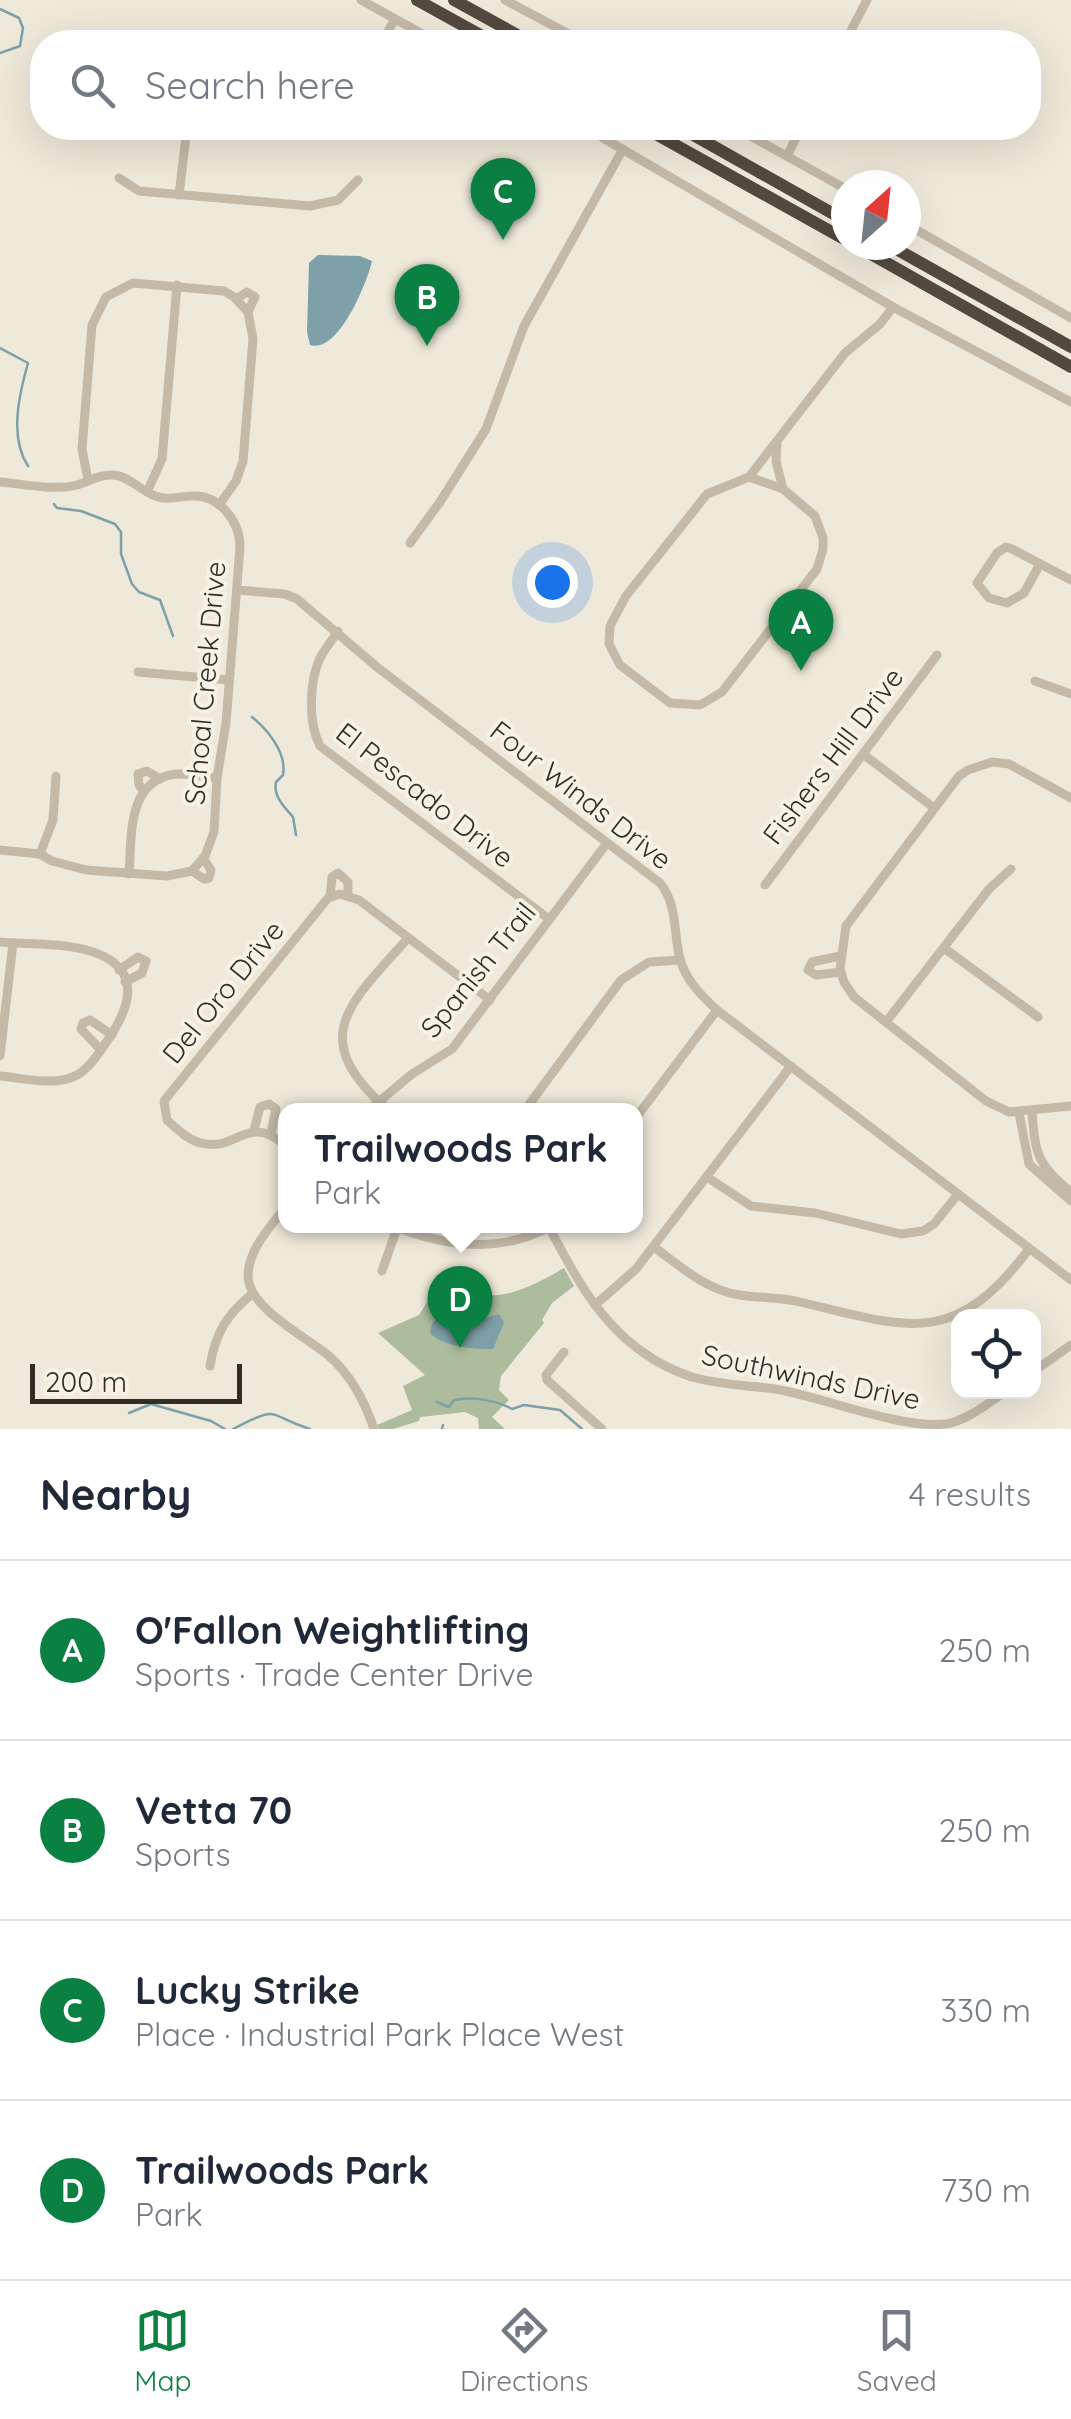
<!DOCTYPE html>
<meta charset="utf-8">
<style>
:root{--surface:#fff;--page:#f2f2f3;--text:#1f2937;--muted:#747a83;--line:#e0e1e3;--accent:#0b8043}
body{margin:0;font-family:Quicksand,sans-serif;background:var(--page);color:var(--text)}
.controls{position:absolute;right:30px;bottom:30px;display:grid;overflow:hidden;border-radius:20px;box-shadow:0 10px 40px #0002}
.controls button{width:90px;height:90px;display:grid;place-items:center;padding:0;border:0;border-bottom:2px solid var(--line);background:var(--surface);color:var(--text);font:50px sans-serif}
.compass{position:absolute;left:831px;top:170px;width:90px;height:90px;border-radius:50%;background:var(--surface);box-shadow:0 10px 40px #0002;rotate:27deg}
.scale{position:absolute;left:30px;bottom:25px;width:212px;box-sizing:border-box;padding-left:10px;border:5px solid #332d27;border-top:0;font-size:28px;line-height:35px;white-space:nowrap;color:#332d27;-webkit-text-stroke:8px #f7f2e6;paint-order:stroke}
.you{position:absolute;left:552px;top:582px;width:35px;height:35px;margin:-25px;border:8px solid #fff;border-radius:50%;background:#1a73e8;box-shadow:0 0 0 15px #1a73e833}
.badge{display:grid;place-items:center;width:65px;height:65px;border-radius:50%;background:var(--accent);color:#fff;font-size:32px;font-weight:700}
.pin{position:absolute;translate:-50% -82px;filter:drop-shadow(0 2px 5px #0008)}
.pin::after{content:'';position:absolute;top:52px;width:35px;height:30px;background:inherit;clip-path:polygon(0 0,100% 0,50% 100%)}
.popup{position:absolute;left:278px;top:1103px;width:365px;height:130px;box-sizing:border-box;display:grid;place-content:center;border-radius:20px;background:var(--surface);filter:drop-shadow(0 2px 8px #0005);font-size:32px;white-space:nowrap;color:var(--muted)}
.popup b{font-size:38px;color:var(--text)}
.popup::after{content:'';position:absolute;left:50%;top:100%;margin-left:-20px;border:20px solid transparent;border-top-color:var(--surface)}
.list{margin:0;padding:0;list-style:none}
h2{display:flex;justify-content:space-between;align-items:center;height:130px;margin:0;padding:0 40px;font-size:42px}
h2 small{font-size:32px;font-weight:400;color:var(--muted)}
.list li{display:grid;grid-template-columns:65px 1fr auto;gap:30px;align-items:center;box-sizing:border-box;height:180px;padding:0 40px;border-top:2px solid var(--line)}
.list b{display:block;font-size:38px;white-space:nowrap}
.list p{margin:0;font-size:32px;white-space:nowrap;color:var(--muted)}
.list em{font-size:32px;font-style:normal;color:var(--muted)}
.icon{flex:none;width:55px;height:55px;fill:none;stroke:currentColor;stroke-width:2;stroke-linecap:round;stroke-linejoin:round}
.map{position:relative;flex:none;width:1071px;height:1429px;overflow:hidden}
.search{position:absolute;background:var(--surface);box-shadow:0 10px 40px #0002;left:30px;right:30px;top:30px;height:110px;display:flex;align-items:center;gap:25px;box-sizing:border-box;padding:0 35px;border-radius:40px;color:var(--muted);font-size:38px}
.sheet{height:850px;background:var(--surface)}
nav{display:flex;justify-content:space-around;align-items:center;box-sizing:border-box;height:140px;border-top:2px solid var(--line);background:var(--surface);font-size:28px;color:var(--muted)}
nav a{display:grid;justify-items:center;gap:5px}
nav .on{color:var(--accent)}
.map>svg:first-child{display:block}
</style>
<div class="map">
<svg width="1071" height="1429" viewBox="0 0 1071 1429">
<rect width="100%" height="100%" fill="#efe9db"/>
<path fill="#acbc9c" d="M564 1268 574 1286 552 1303 542 1320 544 1323 501 1376 499 1390 509 1400 492 1417 505 1429H479L478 1418 465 1412 420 1417 419 1421 393 1429H379L377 1425 412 1410 403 1386 425 1375 378 1333 419 1315 438 1285C450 1288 465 1292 475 1294 506 1301 538 1283 564 1268Z"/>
<g fill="#7da0a9">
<path d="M318 255 360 256 372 261C367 283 338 354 310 345L307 332 309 263Z"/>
<path d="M499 1314 504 1323 493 1349C476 1350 441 1346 430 1333 433 1308 452 1318 468 1324Z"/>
</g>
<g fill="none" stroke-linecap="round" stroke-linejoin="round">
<g stroke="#7da0a9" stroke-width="2.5">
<path d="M0 9 19 18 23 28 20 46 0 53"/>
<path d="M0 348 28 363C19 395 9 437 28 466"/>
<path d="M54 504 57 508 81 511 115 524 121 532V554L132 584 139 592 160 600 173 636"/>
<path d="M252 717C268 730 287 753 283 775L276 782C273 796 284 807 293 817L296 835"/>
<path d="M437 1402 449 1407 454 1400C471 1396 496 1400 512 1409L524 1405 560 1410 582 1429"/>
<path d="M129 1413 151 1404 211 1421 225 1429"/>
<path d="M233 1429C281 1404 266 1415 310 1429"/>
<path d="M442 1429 443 1425"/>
</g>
<g stroke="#c5baa8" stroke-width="9">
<path d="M361 0 437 42"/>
<path d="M505 0 584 42"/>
<path d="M382 42 395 19"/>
<path d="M845 42 867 0"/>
<path d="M586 128 893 307 1071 402"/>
<path d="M736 128 846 189"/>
<path d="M787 156 801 128"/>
<path d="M119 178 139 191 310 206 338 200 358 180"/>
<path d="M179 195 187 128"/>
<path d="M906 224 1071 318"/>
<path d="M236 299 247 292 255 297 248 312"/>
<path d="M777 443 776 461 783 489"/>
<path d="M749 477 783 489 815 516 823 538V549L817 569 722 692 700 705 670 703 620 665 609 644 610 626 626 596 707 494Z"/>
<path d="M749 477 845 353 880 324 893 307"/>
<path d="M88 480 82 449 92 325 106 297 133 283 224 291 234 297 248 312 253 339 243 461 236 481 219 505"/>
<path d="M0 482C23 484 54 491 77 485 90 481 100 474 114 475 130 477 140 490 155 496 168 501 180 496 193 496 220 495 240 522 240 547L226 723 217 778 214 832 205 856 192 871 167 876 86 870 52 861 40 854 0 850"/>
<path d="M147 492 162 459 177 285"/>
<path d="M410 543 440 502 486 429 524 326 623 149"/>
<path d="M1040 564 1024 593 1007 603 989 598 977 583 997 553 1006 547 1012 549 1071 580"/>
<path d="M237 590 285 594 297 599 377 667 660 883C678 905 673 932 680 959 686 981 702 996 717 1010L1071 1280"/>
<path d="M338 631C332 640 325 649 320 658 309 682 308 723 320 746L549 919"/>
<path d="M138 672 229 680"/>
<path d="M1035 681 1071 694"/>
<path d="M863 754 934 808"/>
<path d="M144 791 139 785 138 774 147 771 160 779"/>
<path d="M1071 798 1009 764 992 762 968 770 959 776 846 926 840 969 844 982 854 997 986 1101 1009 1112 1071 1106"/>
<path d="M40 854 53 820 56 776"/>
<path d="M192 871 204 879 209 878 211 870 203 858"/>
<path d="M129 874C132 837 126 780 176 774 189 773 204 777 217 778"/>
<path d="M765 885 937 655"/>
<path d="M330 897 332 877 338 873 348 882V895"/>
<path d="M0 942C31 945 72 942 101 955 147 976 124 1018 103 1047 96 1057 88 1069 77 1075 56 1087 23 1078 0 1076"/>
<path d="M944 948 1038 1017"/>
<path d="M840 956 812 962 808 970 816 975 841 972"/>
<path d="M119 970 138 957 146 961 142 973 125 982"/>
<path d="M886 1022 989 889 1011 869"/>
<path d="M101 1050 81 1029 83 1023 90 1020 112 1035"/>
<path d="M0 1056 13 943"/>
<path d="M369 1110 412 1074 452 1049 607 843"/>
<path d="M388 1110C305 1037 350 1004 408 938"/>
<path d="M525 1110 621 980 649 962 680 960"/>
<path d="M1032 1111C1035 1153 1037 1165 1071 1192"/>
<path d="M1019 1113 1029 1164 1071 1201"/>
<path d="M635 1119 717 1010"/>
<path d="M254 1130 260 1107 269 1104 276 1109 271 1133"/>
<path d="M285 1145C246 1112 237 1153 201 1143 188 1140 177 1129 167 1120L164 1101 328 898 340 894 359 900 490 1000"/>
<path d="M707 1177 751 1206 815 1213 901 1234 923 1231 934 1224 958 1194"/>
<path d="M285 1208C270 1227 248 1250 248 1276 248 1308 307 1337 329 1356 352 1376 365 1402 374 1429"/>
<path d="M393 1226C447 1247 500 1254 551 1226"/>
<path d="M549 1227C574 1275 599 1322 644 1353 659 1364 674 1371 692 1377 719 1385 747 1385 775 1389 824 1397 898 1429 946 1424 968 1420 987 1404 1005 1392"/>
<path d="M654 1247C680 1266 706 1290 739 1295 760 1298 780 1297 800 1302 907 1327 953 1350 1029 1249"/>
<path d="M382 1271 397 1228"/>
<path d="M595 1305 636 1269 791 1066"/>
<path d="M564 1352 546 1375 547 1380 602 1429"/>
<path d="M210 1366C215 1334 227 1314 252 1294"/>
<path d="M1034 1371 1071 1345"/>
</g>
<g stroke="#53493f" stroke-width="12">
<path d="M417 0 493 42"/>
<path d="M454 0 530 42"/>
<path d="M645 128 846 240"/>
<path d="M681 128 846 221"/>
<path d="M855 245 1071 367"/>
<path d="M889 245 1071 347"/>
</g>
</g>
<g text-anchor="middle" stroke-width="8" stroke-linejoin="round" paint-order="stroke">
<g font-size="28" fill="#332d27" stroke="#f7f2e6">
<text transform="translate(205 683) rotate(-85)" y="10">Schoal Creek Drive</text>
<text transform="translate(833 756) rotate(-53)" y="10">Fishers Hill Drive</text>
<text transform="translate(425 795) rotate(38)" y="10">El Pescado Drive</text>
<text transform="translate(581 795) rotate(38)" y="10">Four Winds Drive</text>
<text transform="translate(478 970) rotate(-51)" y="10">Spanish Trail</text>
<text transform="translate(223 992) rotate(-51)" y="10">Del Oro Drive</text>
<text transform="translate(811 1377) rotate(12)" y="10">Southwinds Drive</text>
</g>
</g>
</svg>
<div class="controls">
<button><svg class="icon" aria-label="locate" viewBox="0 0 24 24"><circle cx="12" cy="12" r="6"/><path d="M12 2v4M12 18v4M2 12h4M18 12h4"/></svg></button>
</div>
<svg class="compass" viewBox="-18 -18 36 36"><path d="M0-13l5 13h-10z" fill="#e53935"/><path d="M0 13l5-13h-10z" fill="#747a83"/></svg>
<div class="scale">200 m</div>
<div class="you"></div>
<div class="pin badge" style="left:801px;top:671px">A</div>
<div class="pin badge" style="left:427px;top:346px">B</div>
<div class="pin badge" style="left:503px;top:240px">C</div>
<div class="pin badge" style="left:460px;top:1348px">D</div>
<div class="popup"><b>Trailwoods Park</b>Park</div>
<div class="search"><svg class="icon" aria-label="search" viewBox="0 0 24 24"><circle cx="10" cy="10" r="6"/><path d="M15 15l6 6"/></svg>Search here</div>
</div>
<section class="sheet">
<h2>Nearby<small>4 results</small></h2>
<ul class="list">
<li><span class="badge">A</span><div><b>O'Fallon Weightlifting</b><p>Sports · Trade Center Drive</p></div><em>250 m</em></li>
<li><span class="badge">B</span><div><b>Vetta 70</b><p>Sports</p></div><em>250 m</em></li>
<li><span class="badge">C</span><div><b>Lucky Strike</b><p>Place · Industrial Park Place West</p></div><em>330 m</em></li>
<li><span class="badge">D</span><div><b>Trailwoods Park</b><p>Park</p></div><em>730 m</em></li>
</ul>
</section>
<nav>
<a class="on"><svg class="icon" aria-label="map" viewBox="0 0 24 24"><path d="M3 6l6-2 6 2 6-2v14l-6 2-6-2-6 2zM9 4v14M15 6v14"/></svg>Map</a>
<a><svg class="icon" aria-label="directions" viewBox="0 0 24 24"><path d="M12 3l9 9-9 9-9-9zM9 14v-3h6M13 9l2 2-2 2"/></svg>Directions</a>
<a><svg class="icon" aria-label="saved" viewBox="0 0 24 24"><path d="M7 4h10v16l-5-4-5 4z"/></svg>Saved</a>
</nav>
